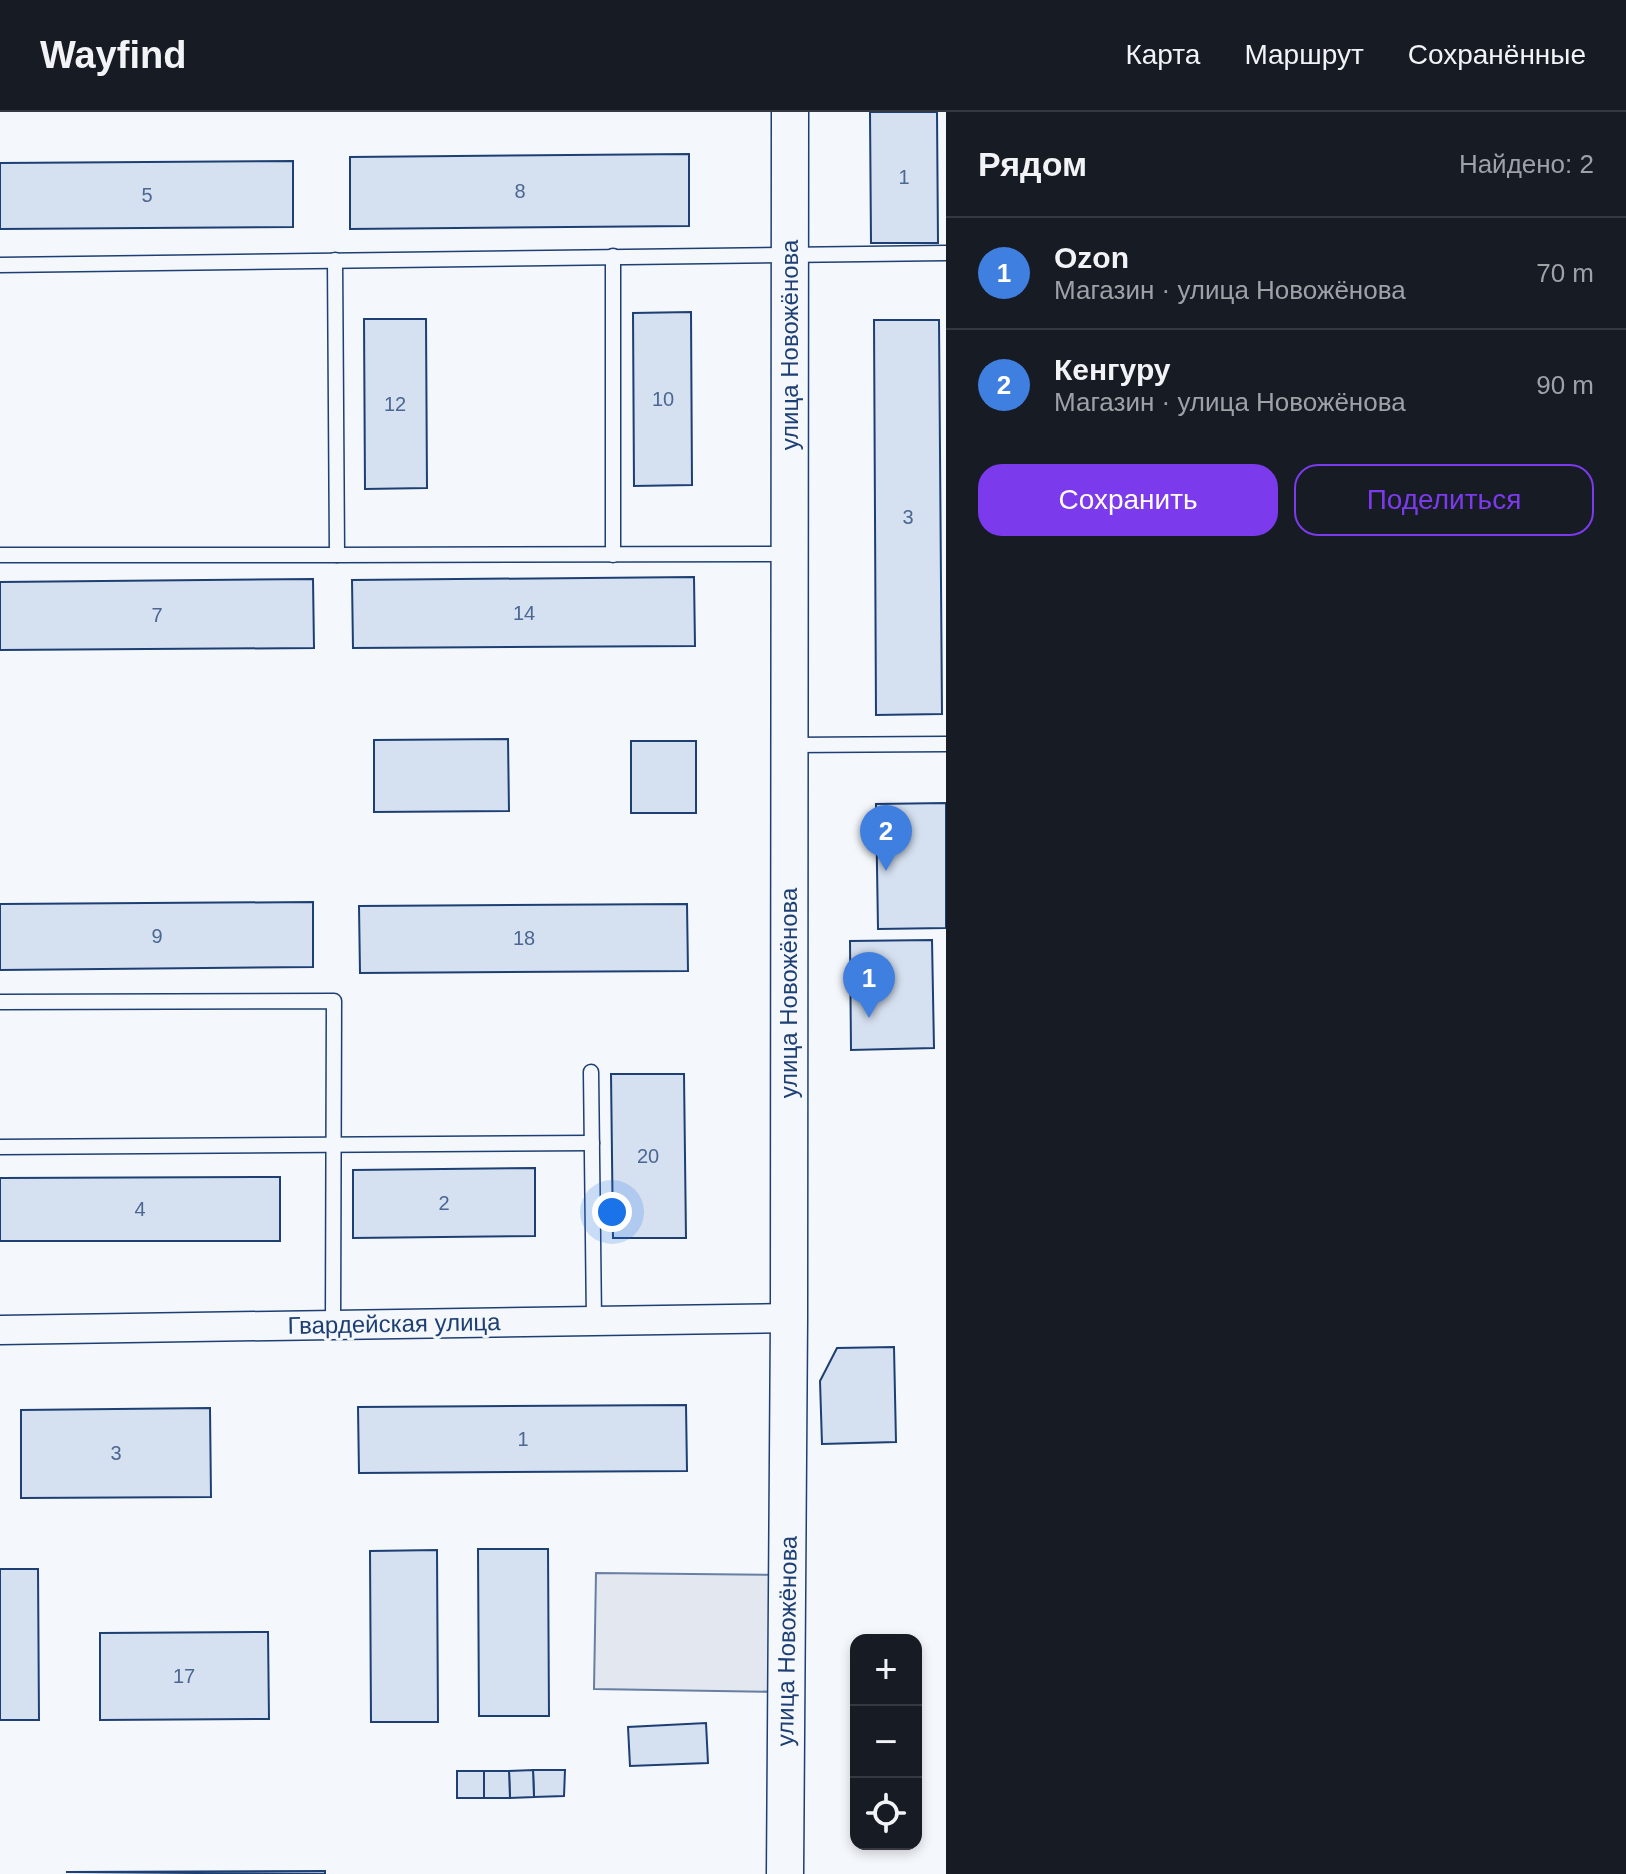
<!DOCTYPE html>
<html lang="ru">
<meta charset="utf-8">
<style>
:root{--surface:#171b24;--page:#242831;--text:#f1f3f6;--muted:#9ea1a6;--line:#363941;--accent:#7c3aed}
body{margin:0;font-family:Helvetica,sans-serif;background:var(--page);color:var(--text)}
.controls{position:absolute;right:24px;bottom:24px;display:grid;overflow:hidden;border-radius:16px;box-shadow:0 4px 12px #0003}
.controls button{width:72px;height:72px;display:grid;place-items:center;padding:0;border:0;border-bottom:2px solid var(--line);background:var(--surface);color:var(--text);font:40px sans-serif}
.you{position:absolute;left:612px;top:1100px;width:28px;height:28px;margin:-20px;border:6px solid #fff;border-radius:50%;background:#1a73e8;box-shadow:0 0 0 12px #1a73e833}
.badge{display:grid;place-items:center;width:52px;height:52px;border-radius:50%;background:var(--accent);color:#fff;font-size:26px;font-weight:700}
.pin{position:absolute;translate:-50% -66px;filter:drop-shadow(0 2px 4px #0008)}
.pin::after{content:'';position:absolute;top:42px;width:28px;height:24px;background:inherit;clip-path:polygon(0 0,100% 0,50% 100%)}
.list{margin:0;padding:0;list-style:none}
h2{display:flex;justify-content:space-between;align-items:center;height:104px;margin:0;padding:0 32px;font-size:34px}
h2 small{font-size:26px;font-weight:400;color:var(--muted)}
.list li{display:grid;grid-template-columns:52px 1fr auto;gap:24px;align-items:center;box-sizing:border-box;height:112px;padding:0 32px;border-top:2px solid var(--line)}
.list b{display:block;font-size:30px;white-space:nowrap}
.list p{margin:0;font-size:26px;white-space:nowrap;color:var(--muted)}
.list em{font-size:26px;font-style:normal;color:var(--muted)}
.actions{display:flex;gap:16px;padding:24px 32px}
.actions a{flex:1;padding:18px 0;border:2px solid var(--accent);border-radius:24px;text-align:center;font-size:28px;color:var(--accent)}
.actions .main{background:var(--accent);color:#fff}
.icon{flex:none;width:44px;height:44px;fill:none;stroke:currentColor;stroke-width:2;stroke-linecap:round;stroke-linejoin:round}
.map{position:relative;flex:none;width:946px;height:1762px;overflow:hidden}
header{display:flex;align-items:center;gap:48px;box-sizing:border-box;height:112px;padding:0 40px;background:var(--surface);border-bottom:2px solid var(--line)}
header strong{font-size:38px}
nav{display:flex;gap:44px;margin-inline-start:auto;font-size:28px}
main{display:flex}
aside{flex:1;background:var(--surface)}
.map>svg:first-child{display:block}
</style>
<header>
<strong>Wayfind</strong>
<nav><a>Карта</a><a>Маршрут</a><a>Сохранённые</a></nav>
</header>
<main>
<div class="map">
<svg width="946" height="1762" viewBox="0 0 946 1762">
<rect width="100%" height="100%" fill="#f4f7fb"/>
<path fill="#e3e8f0" stroke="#687fa3" stroke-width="2" d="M596 1461 788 1463 786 1580 594 1577Z"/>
<g fill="#d5e0f0" stroke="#1d3f73" stroke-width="2">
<path d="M870 0H937L938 131H871Z"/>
<path d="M689 42V114L350 117V45Z"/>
<path d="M293 49V115L0 117V51Z"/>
<path d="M691 200 692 373 634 374 633 201Z"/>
<path d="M364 207H426L427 376 365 377Z"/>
<path d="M874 208H939L942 602 876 603Z"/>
<path d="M694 465 695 534 353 536 352 468Z"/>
<path d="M313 467 314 536 0 538V470Z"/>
<path d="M508 627 509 699 374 700V628Z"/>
<rect x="631" y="629" width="65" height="72"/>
<path d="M946 691V816L878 817 876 692Z"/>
<path d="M313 790V855L0 858V792Z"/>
<path d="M687 792 688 859 360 861 359 794Z"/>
<path d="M932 828 934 936 851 938 850 829Z"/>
<path d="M611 962H684L686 1126H613Z"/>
<path d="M535 1056V1124L353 1126V1058Z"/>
<path d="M280 1065V1129H0V1066Z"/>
<path d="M894 1235 896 1330 822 1332 820 1269 837 1236Z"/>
<path d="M686 1293 687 1359 359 1361 358 1295Z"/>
<path d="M210 1296 211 1385 21 1386V1298Z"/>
<path d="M478 1437H548L549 1604H479Z"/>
<path d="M437 1438 438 1610H371L370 1439Z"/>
<path d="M0 1457H38L39 1608H0Z"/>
<path d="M268 1520 269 1607 100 1608V1521Z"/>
<path d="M706 1611 708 1651 630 1654 628 1615Z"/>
<path d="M533 1658H565L564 1684 534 1685Z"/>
<path d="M533 1658 534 1685 510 1686 509 1659Z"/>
<rect x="457" y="1659" width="27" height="27"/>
<path d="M484 1659H509L510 1686H484Z"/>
<path d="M325 1759V1762L66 1760Z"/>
</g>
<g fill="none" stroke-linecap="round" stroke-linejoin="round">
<g stroke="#1d3f73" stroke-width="17">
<g id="service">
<path d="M335 148 337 443 790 442"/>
<path d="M0 153 946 141"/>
<path d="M0 443H337"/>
<path d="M613 443V144"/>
<path d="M790 633 946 632"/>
<path d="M0 890 334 889 333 1213"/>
<path d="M591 960 594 1209"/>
<path d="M0 1035 592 1031"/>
</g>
</g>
<g stroke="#1d3f73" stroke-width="31">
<path id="minor" d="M0 1218 789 1206"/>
</g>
<g stroke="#1d3f73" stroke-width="39">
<path id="tertiary" d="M785 1762 789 1206 790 0"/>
</g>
<use href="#service" stroke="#f4f7fb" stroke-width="14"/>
<use href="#minor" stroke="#f4f7fb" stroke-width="28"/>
<use href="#tertiary" stroke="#f4f7fb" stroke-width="36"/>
</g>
<g text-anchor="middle" stroke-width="6" stroke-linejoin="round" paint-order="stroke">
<g font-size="20" fill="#4b6792">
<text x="904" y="72">1</text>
<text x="520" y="86">8</text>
<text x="147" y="90">5</text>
<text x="663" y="294">10</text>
<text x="395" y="299">12</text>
<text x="908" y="412">3</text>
<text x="524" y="508">14</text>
<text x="157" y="510">7</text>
<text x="157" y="831">9</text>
<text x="524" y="833">18</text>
<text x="648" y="1051">20</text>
<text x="444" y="1098">2</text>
<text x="140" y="1104">4</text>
<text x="523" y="1334">1</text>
<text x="116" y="1348">3</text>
<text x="184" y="1571">17</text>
</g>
<g font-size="24" fill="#1d3f73" stroke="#f4f7fb">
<text transform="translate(790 233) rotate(-90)" y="8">улица Новожёнова</text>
<text transform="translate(789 881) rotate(-90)" y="8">улица Новожёнова</text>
<text transform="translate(394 1212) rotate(-1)" y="8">Гвардейская улица</text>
<text transform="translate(787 1529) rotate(-89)" y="8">улица Новожёнова</text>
</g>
</g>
</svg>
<div class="controls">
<button>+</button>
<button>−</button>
<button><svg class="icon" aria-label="locate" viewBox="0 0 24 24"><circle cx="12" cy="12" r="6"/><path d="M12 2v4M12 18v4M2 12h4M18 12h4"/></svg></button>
</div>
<div class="you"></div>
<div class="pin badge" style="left:869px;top:906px;background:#3f7fe0">1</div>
<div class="pin badge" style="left:886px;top:759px;background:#3f7fe0">2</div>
</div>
<aside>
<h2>Рядом<small>Найдено: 2</small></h2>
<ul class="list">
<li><span class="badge" style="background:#3f7fe0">1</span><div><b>Ozon</b><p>Магазин · улица Новожёнова</p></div><em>70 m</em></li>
<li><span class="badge" style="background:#3f7fe0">2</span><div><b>Кенгуру</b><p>Магазин · улица Новожёнова</p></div><em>90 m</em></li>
</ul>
<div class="actions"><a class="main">Сохранить</a><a>Поделиться</a></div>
</aside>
</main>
